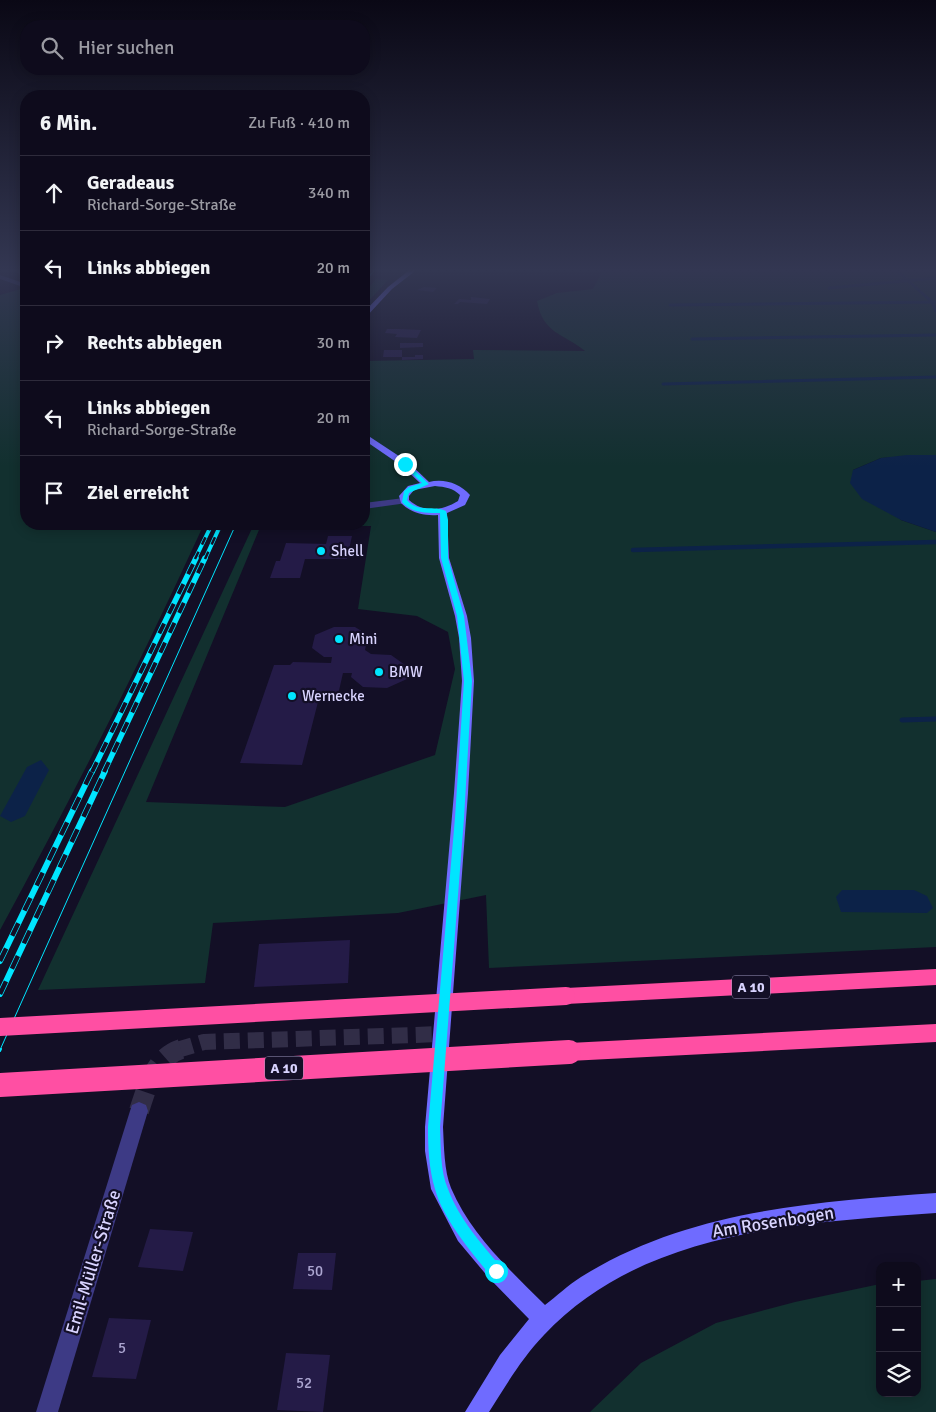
<!DOCTYPE html>
<html lang="de">
<meta charset="utf-8">
<style>
:root{--surface:#0e0b1c;--page:#171425;--text:#f1f3f6;--muted:#9b9ba3;--line:#2e2b3b}
body{margin:0;font-family:Signika,sans-serif;background:var(--page);color:var(--text)}
.controls{position:absolute;right:15px;bottom:15px;display:grid;overflow:hidden;border-radius:10px;box-shadow:0 2px 12px #0003}
.controls button{width:45px;height:45px;display:grid;place-items:center;padding:0;border:0;border-bottom:1px solid var(--line);background:var(--surface);color:var(--text);font:25px sans-serif}
.stop{position:absolute;width:15px;height:15px;margin:-11px;border:4px solid #00e5ff;border-radius:50%;background:#fff}
.stop.end{background:#00e5ff;border-color:#fff;box-shadow:0 1px 5px #0008}
.list{margin:0;padding:0;list-style:none}
h2{display:flex;justify-content:space-between;align-items:center;height:65px;margin:0;padding:0 20px;font-size:21px}
h2 small{font-size:16px;font-weight:400;color:var(--muted)}
.list li{display:grid;grid-template-columns:32px 1fr auto;gap:15px;align-items:center;box-sizing:border-box;height:75px;padding:0 20px;border-top:1px solid var(--line)}
.list b{display:block;font-size:19px;white-space:nowrap}
.list p{margin:0;font-size:16px;white-space:nowrap;color:var(--muted)}
.list em{font-size:16px;font-style:normal;color:var(--muted)}
.icon{flex:none;width:28px;height:28px;fill:none;stroke:currentColor;stroke-width:2;stroke-linecap:round;stroke-linejoin:round}
.map{position:relative;flex:none;width:936px;height:1412px;overflow:hidden}
.search{position:absolute;background:var(--surface);box-shadow:0 2px 12px #0003;left:20px;top:20px;width:350px;height:55px;display:flex;align-items:center;gap:12px;box-sizing:border-box;padding:0 18px;border-radius:20px;color:var(--muted);font-size:19px}
.panel{position:absolute;background:var(--surface);box-shadow:0 2px 12px #0003;left:20px;top:90px;width:350px;height:440px;border-radius:20px}
.map>svg:first-child{display:block}
</style>
<div class="map">
<svg width="936" height="1412" viewBox="0 0 936 1412">
<rect width="100%" height="100%" fill="#130f26"/>
<g fill="#12302f" fill-rule="evenodd">
<path d="M604 268H936V455L881 458 853 470 901 520 936 532V947L489 968 486 895 398 913 213 923 205 983 38 990 254 524H364V361L474 359 473 350 585 351C563 333 543 334 537 301L557 293 593 289ZM261 525 371 526 358 609 417 616 448 632 455 669 435 755 285 807 146 802Z"/>
<path d="M376 279 388 280 364 306V293Z"/>
<path d="M21 289 26 291V524H204C141 662 72 797 0 930V295Z"/>
<path d="M936 1279V1412H590L641 1363 716 1323 795 1302 880 1284V1393H917V1281Z"/>
</g>
<g fill="#0c2248">
<path d="M907 455H936V532L901 520 862 499 850 483 853 470 881 458Z"/>
<path d="M41 760 49 770 25 816 11 822 0 816 27 767Z"/>
<path d="M842 890H914L927 896 933 908 927 913 841 912 836 897Z"/>
</g>
<g fill="none" stroke-linecap="round" stroke-linejoin="round">
<g stroke="#0c2248" stroke-width="3">
<path d="M894 268 932 302 936 311"/>
<path d="M829 288 936 278"/>
<path d="M670 305 936 302"/>
<path d="M692 339 936 335"/>
<path d="M663 384 936 377"/>
</g>
<path stroke="#0c2248" stroke-width="4.5" d="M633 550 936 542"/>
<path stroke="#0c2248" stroke-width="5" d="M902 720 936 719"/>
</g>
<g fill="#241b47">
<path d="M424 287 437 288 433 292 417 290Z"/>
<path d="M471 297 490 299 487 304 460 302 458 304H454L459 299 471 300Z"/>
<path d="M387 329H399L421 330 417 338 395 337 397 334 385 333Z"/>
<path d="M400 343H423V347L400 348Z"/>
<path d="M384 350H402V357H383Z"/>
<path d="M415 355H423V359L402 360V357H415Z"/>
<path d="M328 536H352L347 559H305L300 578H270L276 561H280L286 543 326 544Z"/>
<path d="M334 627H355L368 635 365 650 371 654 391 655 408 667 407 679 387 688 363 687 351 677 352 673H343L338 695H324L319 698 302 765 240 763 274 665H290L293 662 331 663 332 657H324L312 648 315 635Z"/>
<path d="M350 940 348 983 254 987 259 944Z"/>
<path d="M150 1229 193 1232 183 1271 138 1267Z"/>
<path d="M298 1253H336L332 1290 293 1289Z"/>
<path d="M109 1318 151 1320 136 1379 92 1377Z"/>
<path d="M286 1353 330 1355 323 1412 277 1410Z"/>
</g>
<g fill="none" stroke-linecap="round" stroke-linejoin="round">
<path stroke="#312d47" stroke-width="16" stroke-dasharray="16 8" stroke-linecap="butt" d="M177 1050 204 1042 442 1034"/>
<path stroke="#312d47" stroke-width="20" stroke-dasharray="20 10" stroke-linecap="butt" d="M139 1111C147 1087 154 1058 181 1049"/>
<g fill="#3d3a85" fill-rule="evenodd">
<path d="M0 275 26 284V288L0 279Z"/>
<path d="M139 1102 146 1105 148 1111 58 1412H36L130 1111 132 1105Z"/>
</g>
<g fill="#3d3a85" fill-rule="evenodd">
<path d="M5 268H15L26 272V276Z"/>
<path d="M404 498 409 501 407 503 364 509V503Z"/>
</g>
<g fill="#6f6bff" fill-rule="evenodd">
<path d="M412 268H419L392 289 366 317 364 318V312L388 287Z"/>
<path d="M364 433 408 462 429 482C443 478 460 483 470 495L465 505 447 513 449 558 467 616 471 638 474 681 468 793 443 1127C444 1146 444 1171 451 1188 471 1235 510 1270 545 1305 557 1296 568 1285 581 1277 688 1210 814 1202 936 1193V1213C800 1223 644 1229 544 1335 522 1358 506 1385 489 1412H465L500 1355 529 1319 489 1278 458 1241 431 1189 425 1151V1127L454 793 462 681 459 638 455 616 439 558 438 515C424 516 411 513 401 503L399 496 408 486 420 483 402 466 364 440ZM435 486C445 487 453 488 460 495L458 501C442 511 423 513 409 500V496L414 490Z"/>
</g>
<g fill="#ff4fa3" fill-rule="evenodd">
<path d="M936 969V985L566 1004 559 1002 556 996 559 990 566 988Z"/>
<path d="M936 1024V1042L569 1061 562 1059 558 1052 562 1045 569 1043Z"/>
</g>
<g stroke="#00e5ff" stroke-width="1">
<path d="M364 283 376 268"/>
<path d="M0 1050 236 524"/>
</g>
<path stroke="#00e5ff" stroke-width="2" d="M0 1051 1 1049"/>
<g stroke="#00e5ff" stroke-width="3">
<path id="rail-far3" d="M364 273 368 268"/>
</g>
<g stroke="#00e5ff" stroke-width="4">
<g id="rail-far2">
<path d="M195 559 212 524"/>
<path d="M205 559 221 524"/>
</g>
</g>
<g stroke="#00e5ff" stroke-width="5.5">
<g id="rail-far1">
<path d="M92 772 196 558"/>
<path d="M104 772 205 558"/>
</g>
</g>
<g stroke="#00e5ff" stroke-width="6">
<g id="rail">
<path d="M0 961 92 771"/>
<path d="M0 994 105 771"/>
</g>
</g>
<use href="#rail-far3" stroke="#130f26" stroke-width="2" stroke-dasharray="6" stroke-linecap="butt"/>
<use href="#rail-far2" stroke="#130f26" stroke-width="2.5" stroke-dasharray="8" stroke-linecap="butt"/>
<use href="#rail-far1" stroke="#130f26" stroke-width="4" stroke-dasharray="11" stroke-linecap="butt"/>
<use href="#rail" stroke="#130f26" stroke-width="4.5" stroke-dasharray="14" stroke-linecap="butt"/>
<path stroke="#ff4fa3" stroke-width="18" d="M0 1027 566 996"/>
<path stroke="#ff4fa3" stroke-width="24" d="M0 1085 569 1052"/>
</g>
<linearGradient id="sky" x2="0" y2="1"><stop stop-color="#0a0815"/><stop offset="0.58" stop-color="#333752"/><stop offset="1" stop-color="#333752" stop-opacity="0"/></linearGradient>
<rect width="936" height="466" fill="url(#sky)"/>
<path fill="#00e5ff" d="M403 463H407L429 484 409 493 407 500C417 513 434 505 446 511L448 520V558L464 616 472 681 464 818 440 1127C441 1147 440 1171 448 1189 459 1219 481 1243 501 1267L503 1271 501 1276 496 1278 491 1276C471 1252 443 1219 435 1189 429 1169 428 1148 428 1127L455 818 464 681 457 616 441 558 440 513C427 513 411 513 402 502L404 491 409 487 422 483 403 465Z"/>
<g fill="#00e5ff" stroke="#130f26" stroke-width="2">
<circle cx="321" cy="551" r="5"/>
<circle cx="339" cy="639" r="5"/>
<circle cx="379" cy="672" r="5"/>
<circle cx="292" cy="696" r="5"/>
</g>
<g text-anchor="middle" stroke-width="4.5" stroke-linejoin="round" paint-order="stroke">
<g fill="#130f26" stroke="#9e99be" stroke-width="1">
<rect x="732" y="975.5" width="38" height="23" rx="4"/>
<rect x="265" y="1056.5" width="38" height="23" rx="4"/>
</g>
<g font-size="14" font-weight="bold" fill="#d9d4ff">
<text x="751" y="992">A 10</text>
<text x="284" y="1073">A 10</text>
</g>
<g font-size="15" fill="#d9d4ff" stroke="#130f26" text-anchor="start">
<text x="331" y="556">Shell</text>
<text x="349" y="644">Mini</text>
<text x="389" y="677">BMW</text>
<text x="302" y="701">Wernecke</text>
</g>
<g font-size="15" fill="#aca6d1">
<text x="315" y="1276">50</text>
<text x="122" y="1353">5</text>
<text x="304" y="1388">52</text>
</g>
<g font-size="18" fill="#d9d4ff" stroke="#130f26">
<text transform="translate(773 1222) rotate(-9)" y="6">Am Rosenbogen</text>
<text transform="translate(93 1262) rotate(-73)" y="6">Emil-Müller-Straße</text>
</g>
</g>
</svg>
<div class="controls">
<button>+</button>
<button>−</button>
<button><svg class="icon" aria-label="layers" viewBox="0 0 24 24"><path d="M12 4l9 5-9 5-9-5zM3 14l9 5 9-5"/></svg></button>
</div>
<div class="stop" style="left:496px;top:1271px"></div>
<div class="stop end" style="left:405px;top:464px"></div>
<div class="search"><svg class="icon" aria-label="search" viewBox="0 0 24 24"><circle cx="10" cy="10" r="6"/><path d="M15 15l6 6"/></svg>Hier suchen</div>
<section class="panel">
<h2>6 Min.<small>Zu Fuß · 410 m</small></h2>
<ul class="list">
<li><svg class="icon" aria-label="ahead" viewBox="0 0 24 24"><path d="M12 20V5M6 11l6-6 6 6"/></svg><div><b>Geradeaus</b><p>Richard-Sorge-Straße</p></div><em>340 m</em></li>
<li><svg class="icon" aria-label="left" viewBox="0 0 24 24"><path d="M17 20v-9H6M10 6l-5 5 5 5"/></svg><div><b>Links abbiegen</b></div><em>20 m</em></li>
<li><svg class="icon" aria-label="right" viewBox="0 0 24 24"><path d="M7 20v-9h11M14 6l5 5-5 5"/></svg><div><b>Rechts abbiegen</b></div><em>30 m</em></li>
<li><svg class="icon" aria-label="left" viewBox="0 0 24 24"><path d="M17 20v-9H6M10 6l-5 5 5 5"/></svg><div><b>Links abbiegen</b><p>Richard-Sorge-Straße</p></div><em>20 m</em></li>
<li><svg class="icon" aria-label="arrive" viewBox="0 0 24 24"><path d="M6 21V4h12l-3 4 3 4H6"/></svg><div><b>Ziel erreicht</b></div></li>
</ul>
</section>
</div>
